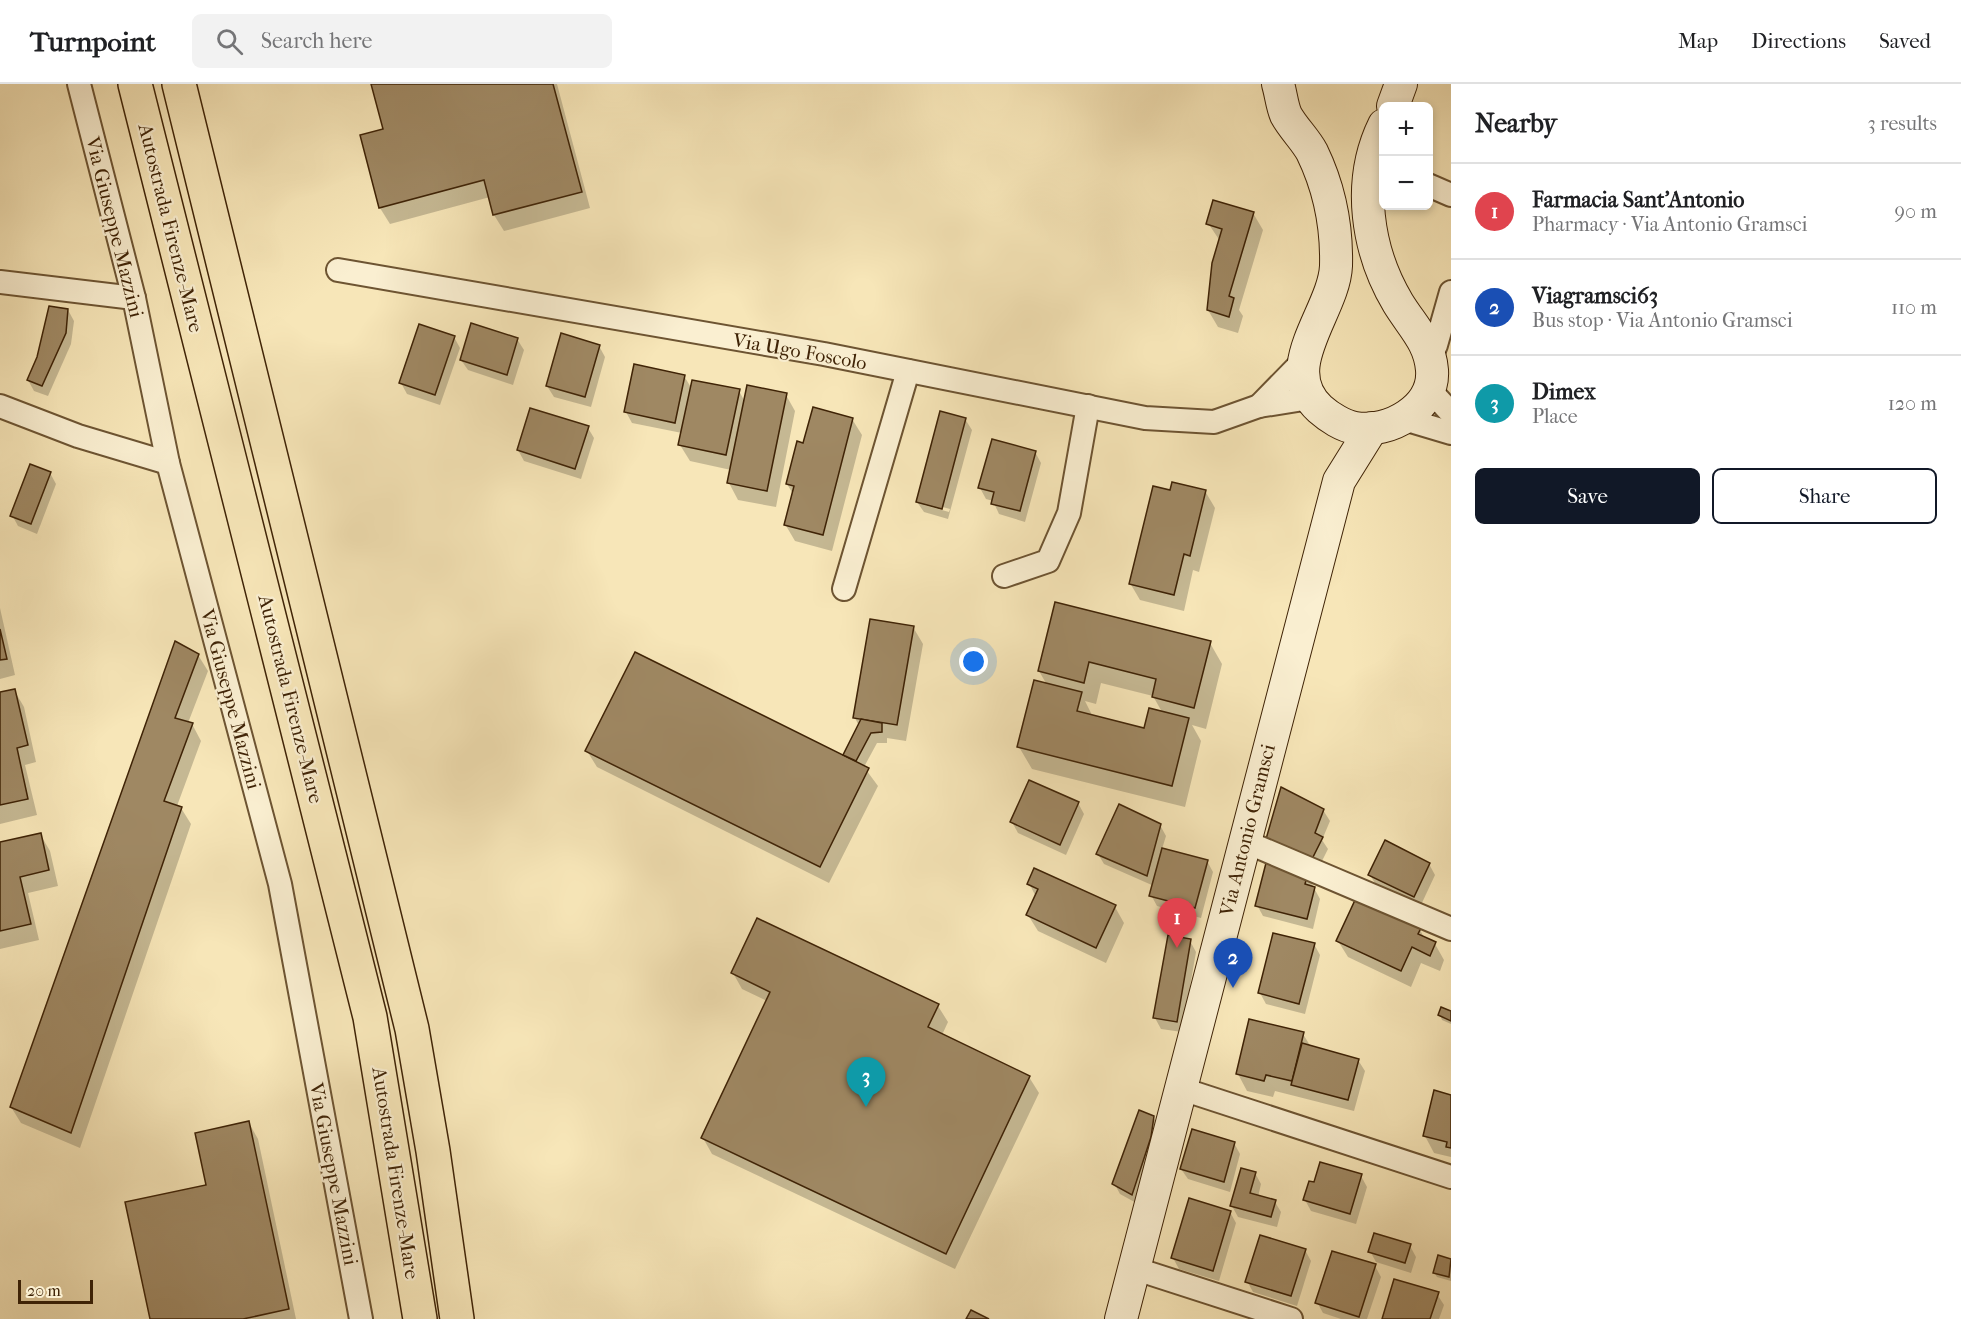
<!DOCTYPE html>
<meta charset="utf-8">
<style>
:root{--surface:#fff;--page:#f2f2f2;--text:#202124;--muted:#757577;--line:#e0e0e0;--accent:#111827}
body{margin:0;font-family:"IM FELL French Canon",serif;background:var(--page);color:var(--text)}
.controls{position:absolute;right:18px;top:18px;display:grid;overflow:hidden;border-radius:9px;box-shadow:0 3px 9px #0003}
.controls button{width:54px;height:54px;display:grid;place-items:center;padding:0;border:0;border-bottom:2px solid var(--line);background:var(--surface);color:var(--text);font:30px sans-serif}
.scale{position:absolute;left:18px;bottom:15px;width:75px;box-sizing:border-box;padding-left:6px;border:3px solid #3f2306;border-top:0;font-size:16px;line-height:21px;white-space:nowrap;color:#3f2306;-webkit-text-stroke:4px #faefd1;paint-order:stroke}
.you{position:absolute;left:974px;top:578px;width:21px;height:21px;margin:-15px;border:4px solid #fff;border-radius:50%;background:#1a73e8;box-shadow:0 0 0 9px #1a73e833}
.badge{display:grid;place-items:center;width:39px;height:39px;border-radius:50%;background:var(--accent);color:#fff;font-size:20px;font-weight:700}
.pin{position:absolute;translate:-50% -50px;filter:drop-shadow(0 2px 3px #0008)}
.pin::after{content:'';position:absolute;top:32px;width:21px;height:18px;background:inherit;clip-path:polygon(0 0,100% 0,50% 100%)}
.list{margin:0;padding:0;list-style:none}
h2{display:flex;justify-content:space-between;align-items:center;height:78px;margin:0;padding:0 24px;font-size:26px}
h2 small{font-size:20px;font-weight:400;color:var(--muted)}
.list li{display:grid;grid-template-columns:39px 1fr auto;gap:18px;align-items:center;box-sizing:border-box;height:96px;padding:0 24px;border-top:2px solid var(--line)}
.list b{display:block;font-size:22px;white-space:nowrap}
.list p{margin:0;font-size:20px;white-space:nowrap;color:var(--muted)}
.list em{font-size:20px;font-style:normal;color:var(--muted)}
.actions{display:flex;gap:12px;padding:18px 24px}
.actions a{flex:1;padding:14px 0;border:2px solid var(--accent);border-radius:9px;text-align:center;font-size:21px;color:var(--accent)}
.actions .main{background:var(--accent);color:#fff}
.icon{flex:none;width:33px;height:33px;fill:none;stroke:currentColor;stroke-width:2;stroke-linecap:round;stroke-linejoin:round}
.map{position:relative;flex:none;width:1451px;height:1235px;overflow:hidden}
header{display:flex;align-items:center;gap:36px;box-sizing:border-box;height:84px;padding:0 30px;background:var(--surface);border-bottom:2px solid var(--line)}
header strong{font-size:28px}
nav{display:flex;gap:33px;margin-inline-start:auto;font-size:21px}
.search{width:420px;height:54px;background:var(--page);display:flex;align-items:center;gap:15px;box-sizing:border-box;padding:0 21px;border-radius:9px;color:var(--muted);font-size:22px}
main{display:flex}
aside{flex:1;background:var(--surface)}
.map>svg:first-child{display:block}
</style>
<header>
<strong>Turnpoint</strong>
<div class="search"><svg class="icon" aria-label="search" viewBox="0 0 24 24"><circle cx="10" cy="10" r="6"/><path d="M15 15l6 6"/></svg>Search here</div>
<nav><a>Map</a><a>Directions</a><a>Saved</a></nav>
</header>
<main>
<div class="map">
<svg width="1451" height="1235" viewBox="0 0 1451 1235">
<rect width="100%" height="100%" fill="#f7e6b8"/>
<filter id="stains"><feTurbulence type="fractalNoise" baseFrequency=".00333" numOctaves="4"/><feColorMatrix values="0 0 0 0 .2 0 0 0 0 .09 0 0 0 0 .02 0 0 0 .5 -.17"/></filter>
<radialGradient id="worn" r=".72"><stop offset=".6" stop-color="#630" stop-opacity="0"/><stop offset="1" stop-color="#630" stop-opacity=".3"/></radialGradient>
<g fill="#0003" fill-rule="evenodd">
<path d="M373 0H557L590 124 504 147 494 131 490 113 390 140 380 124 362 52 385 46Z"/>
<path d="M1253 129 1263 146 1239 226 1243 232 1238 249 1218 243 1208 226 1220 157 1208 139Z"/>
<path d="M68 226 74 237 71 260 48 312 34 307 28 296Z"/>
<path d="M454 253 460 264 440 321 407 310 401 299Z"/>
<path d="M517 255 524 266 513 301 468 286 461 276Z"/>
<path d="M599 262 605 273 591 323 554 313 547 302Z"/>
<path d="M684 292 692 305 739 307 745 318 786 311 795 327 776 423 738 416 729 399 731 386 690 377 680 361 682 349 632 339 626 328Z"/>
<path d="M852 335 862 351 832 467 795 457 785 440 793 410 787 400 804 361Z"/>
<path d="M965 335 972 346 948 435 924 428 917 418ZM924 418 950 425 949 428 924 421Z"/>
<path d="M588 344 594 354 581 395 524 377 518 366Z"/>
<path d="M1035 368 1041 379 1025 438 999 430 993 417 986 415 980 404Z"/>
<path d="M50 389 56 400 37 450 18 442 12 431Z"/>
<path d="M1205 407 1215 424 1199 488 1193 486 1184 527 1140 516 1130 499 1171 408Z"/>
<path d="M1056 520 1210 559 1222 580 1206 645 1192 641 1201 657 1185 723 1032 685 1019 663 1047 601 1039 587ZM1101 599 1153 612 1162 628 1145 645 1093 633 1085 617 1096 620Z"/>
<path d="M0 524 15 591 0 595Z"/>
<path d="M913 543 923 560 906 657 887 654V659H877L864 683 878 702 829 799 597 683 587 667 843 673 859 642 855 634Z"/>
<path d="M198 571 208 587 188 639 192 640 201 657 177 722 181 724 191 740 80 1064 21 1039 11 1023Z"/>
<path d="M14 606 24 623 36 678 25 681 37 731 0 740V610Z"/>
<path d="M1078 719 1084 730 1066 771 1018 749 1012 738Z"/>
<path d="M1323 726 1330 737 1322 756 1328 765 1317 787 1274 766Z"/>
<path d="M1160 741 1166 752 1162 765 1207 777 1213 788 1201 834 1157 822 1151 811 1154 802 1104 780 1098 770Z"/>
<path d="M40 750 50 767 58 802 28 809 39 856 0 865V760Z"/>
<path d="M1429 780 1435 791 1420 823 1376 801 1370 791Z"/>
<path d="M1307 791 1320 815 1313 845 1263 832 1257 821Z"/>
<path d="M1029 799 1115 823 1124 839 1106 879 1038 847 1028 831 1036 813Z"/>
<path d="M1420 846 1425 855 1435 860 1444 876 1440 887 1421 879 1411 903 1348 873 1338 857Z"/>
<path d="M1190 857 1196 868 1182 948 1161 945 1155 934Z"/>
<path d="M1314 860 1320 871 1305 930 1266 920 1260 909Z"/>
<path d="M733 889 938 922 948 938 942 951 1029 993 1039 1009 955 1185 712 1070 703 1054 767 917 742 905Z"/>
<path d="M1451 929V940L1442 936 1440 931Z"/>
<path d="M1303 950 1311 963 1358 976 1365 987 1354 1027 1275 1007 1273 1013 1247 1007 1238 990Z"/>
<path d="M1451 1012V1073L1434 1069 1425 1052Z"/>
<path d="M1153 1033 1160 1044 1138 1120 1120 1110 1114 1099Z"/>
<path d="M249 1039 258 1055 296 1235H152Z"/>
<path d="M1234 1059 1240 1070 1230 1108 1188 1095 1181 1085Z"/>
<path d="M1255 1089 1261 1100 1258 1113 1275 1118 1281 1128 1277 1143 1238 1133 1232 1122Z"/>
<path d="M1361 1092 1367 1103 1356 1140 1311 1127 1305 1116Z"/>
<path d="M1230 1128 1236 1139 1219 1197 1179 1185 1173 1174Z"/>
<path d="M1410 1162 1416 1173 1411 1189 1376 1178 1370 1167Z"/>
<path d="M1305 1166 1311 1177 1297 1222 1253 1208 1247 1197Z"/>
<path d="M1439 1173 1451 1177V1197L1437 1193 1434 1188Z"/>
<path d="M1375 1182 1381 1193 1367 1235H1341L1323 1229 1317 1218Z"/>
<path d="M1437 1210 1444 1221 1439 1235H1384Z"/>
</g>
<g fill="#9f8863" stroke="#3f2306" stroke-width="1.5">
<path d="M371 0H553L582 108 493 131 484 96 379 124 360 51 383 45Z"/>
<path d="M1213 116 1254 128 1229 212 1234 214 1229 233 1207 226 1212 179 1222 145 1206 140Z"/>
<path d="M49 222 68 225 66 249 42 302 27 296 37 273Z"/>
<path d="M471 239 518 254 507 291 460 276Z"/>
<path d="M419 240 455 252 435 311 399 299Z"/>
<path d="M561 249 600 261 585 313 546 302Z"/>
<path d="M634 280 685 291 675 339 624 328Z"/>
<path d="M692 296 740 305 726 371 678 361Z"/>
<path d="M747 301 787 309 767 407 727 399Z"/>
<path d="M813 323 853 334 823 451 784 441 794 402 786 400 797 357 803 359Z"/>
<path d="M530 324 589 342 575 385 517 366Z"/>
<path d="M940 327 966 334 942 425 916 418Z"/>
<path d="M992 355 1036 367 1020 427 991 420 994 408 978 404Z"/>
<path d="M30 380 51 388 31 440 10 432Z"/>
<path d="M1172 398 1206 406 1190 472 1184 470 1174 511 1129 500 1153 402 1170 406Z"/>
<path d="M1055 518 1211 557 1194 624 1152 613 1156 595 1089 578 1084 599 1038 587Z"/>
<path d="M870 535 914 542 897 641 853 634Z"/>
<path d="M0 545 7 575 0 576Z"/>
<path d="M175 557 199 570 175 634 193 639 164 717 182 723 71 1049 10 1023Z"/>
<path d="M635 568 869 684 820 783 585 667Z"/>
<path d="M1034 596 1082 608 1077 627 1144 644 1149 624 1189 634 1172 702 1017 663Z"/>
<path d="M15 605 28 661 17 664 28 715 0 721V608Z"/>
<path d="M861 635 882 639V648L871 649 856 677 843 671Z"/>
<path d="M1029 696 1079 718 1060 761 1010 738Z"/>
<path d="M1281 703 1324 725 1315 749 1323 753 1311 777 1266 755Z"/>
<path d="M1119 720 1161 740 1147 792 1096 770Z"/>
<path d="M41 749 49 786 20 793 31 840 0 847V758Z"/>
<path d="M1385 756 1430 779 1414 813 1368 791Z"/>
<path d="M1162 764 1208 776 1195 824 1149 812Z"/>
<path d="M1266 779 1308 789 1305 800 1315 803 1307 835 1255 822Z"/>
<path d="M1034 784 1116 821 1096 864 1026 831 1038 805 1027 800Z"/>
<path d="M1356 814 1421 844 1418 850 1436 858 1430 872 1412 863 1401 887 1336 857Z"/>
<path d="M757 834 939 920 928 943 1030 992 946 1170 701 1054 770 908 731 889Z"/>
<path d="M1273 849 1315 859 1299 920 1258 909Z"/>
<path d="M1168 851 1191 855 1177 938 1153 934Z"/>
<path d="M1441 923 1451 927V937L1438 931Z"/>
<path d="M1249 935 1304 948 1292 997 1266 991 1264 997 1236 990Z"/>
<path d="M1302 959 1359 975 1348 1016 1291 1001Z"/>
<path d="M1434 1006 1451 1011V1064L1446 1063 1447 1058 1423 1052Z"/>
<path d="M1139 1026 1154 1032 1151 1053 1132 1111 1112 1100Z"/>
<path d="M249 1037 289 1225 243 1235H150L125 1118 206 1101 195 1049Z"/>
<path d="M1192 1045 1235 1058 1224 1098 1180 1085Z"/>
<path d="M1320 1078 1362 1090 1350 1130 1303 1116 1309 1097 1314 1098Z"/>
<path d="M1241 1084 1256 1088 1250 1109 1276 1116 1271 1133 1230 1122Z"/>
<path d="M1189 1114 1231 1127 1213 1187 1171 1174Z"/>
<path d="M1374 1149 1411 1160 1405 1179 1368 1168Z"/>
<path d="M1260 1151 1306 1165 1291 1212 1245 1198Z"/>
<path d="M1332 1167 1376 1180 1359 1233 1315 1219Z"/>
<path d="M1438 1171 1451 1175 1449 1193 1433 1189Z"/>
<path d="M1394 1195 1439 1208 1430 1235H1382Z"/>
<path d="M971 1226 989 1235H966Z"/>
</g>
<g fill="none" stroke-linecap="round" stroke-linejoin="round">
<g stroke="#6d5432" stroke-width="26">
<g id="street">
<path d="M79 0 134 214 168 379 280 800 361 1235"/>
<path d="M1428 101 1451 111"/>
<path d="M338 186 824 270 1145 334 1214 338 1259 322 1310 314"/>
<path d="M0 198 134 214"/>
<path d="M1431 273 1436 261 1451 208"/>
<path d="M1429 305 1451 329"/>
<path d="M0 322 78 352 168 379"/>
<path d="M1259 322 1304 276"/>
<path d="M1404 335 1451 349"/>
<path d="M1004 492 1048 477 1069 429 1088 322"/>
<path d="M844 505 908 287"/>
<path d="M1244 757 1451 845"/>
<path d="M1182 1005 1451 1093"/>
<path d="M1133 1184 1291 1235"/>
</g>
</g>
<g stroke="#3f2306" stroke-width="34">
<g id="secondary">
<path d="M1278 0C1281 10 1282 22 1286 31 1293 44 1305 55 1312 68 1329 103 1337 143 1336 182 1334 228 1275 284 1320 325 1329 333 1343 342 1355 344 1389 350 1435 324 1432 286 1430 258 1412 242 1398 219 1367 167 1356 98 1384 41"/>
<path d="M1393 22 1401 0"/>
<path d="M1121 1235 1339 397 1372 344"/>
</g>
</g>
<g stroke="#3f2306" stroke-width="36">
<g id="highway">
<path d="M135 0 370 933 420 1235"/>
<path d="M179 0 412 945 433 1067 457 1235"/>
</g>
</g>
<use href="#street" stroke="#faefd1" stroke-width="22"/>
<use href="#secondary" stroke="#faefd1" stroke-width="32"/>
<use href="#highway" stroke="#f7e6b8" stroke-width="33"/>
</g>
<g text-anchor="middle" stroke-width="4.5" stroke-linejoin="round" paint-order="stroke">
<g font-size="20" fill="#3f2306" stroke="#faefd1">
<text transform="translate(115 143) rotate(76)" y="7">Via Giuseppe Mazzini</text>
<text transform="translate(171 144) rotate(76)" y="7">Autostrada Firenze-Mare</text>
<text transform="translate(800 267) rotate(10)" y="7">Via Ugo Foscolo</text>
<text transform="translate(231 615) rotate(75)" y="7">Via Giuseppe Mazzini</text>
<text transform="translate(291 615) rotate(76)" y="7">Autostrada Firenze-Mare</text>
<text transform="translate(1247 746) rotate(-76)" y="7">Via Antonio Gramsci</text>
<text transform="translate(396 1089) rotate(81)" y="7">Autostrada Firenze-Mare</text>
<text transform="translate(334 1090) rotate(79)" y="7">Via Giuseppe Mazzini</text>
</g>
</g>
<rect width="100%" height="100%" filter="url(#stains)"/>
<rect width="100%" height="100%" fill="url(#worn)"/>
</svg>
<div class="controls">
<button>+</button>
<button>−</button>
</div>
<div class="scale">20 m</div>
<div class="you"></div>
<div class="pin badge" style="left:1177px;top:864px;background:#e0444e">1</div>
<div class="pin badge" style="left:1233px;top:904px;background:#1a4fb4">2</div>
<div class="pin badge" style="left:866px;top:1023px;background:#0f9aa8">3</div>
</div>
<aside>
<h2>Nearby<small>3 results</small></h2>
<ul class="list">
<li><span class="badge" style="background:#e0444e">1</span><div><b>Farmacia Sant'Antonio</b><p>Pharmacy · Via Antonio Gramsci</p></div><em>90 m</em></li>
<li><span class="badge" style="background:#1a4fb4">2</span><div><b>Viagramsci63</b><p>Bus stop · Via Antonio Gramsci</p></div><em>110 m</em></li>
<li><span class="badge" style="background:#0f9aa8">3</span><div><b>Dimex</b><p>Place</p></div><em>120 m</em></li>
</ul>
<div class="actions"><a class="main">Save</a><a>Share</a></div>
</aside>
</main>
